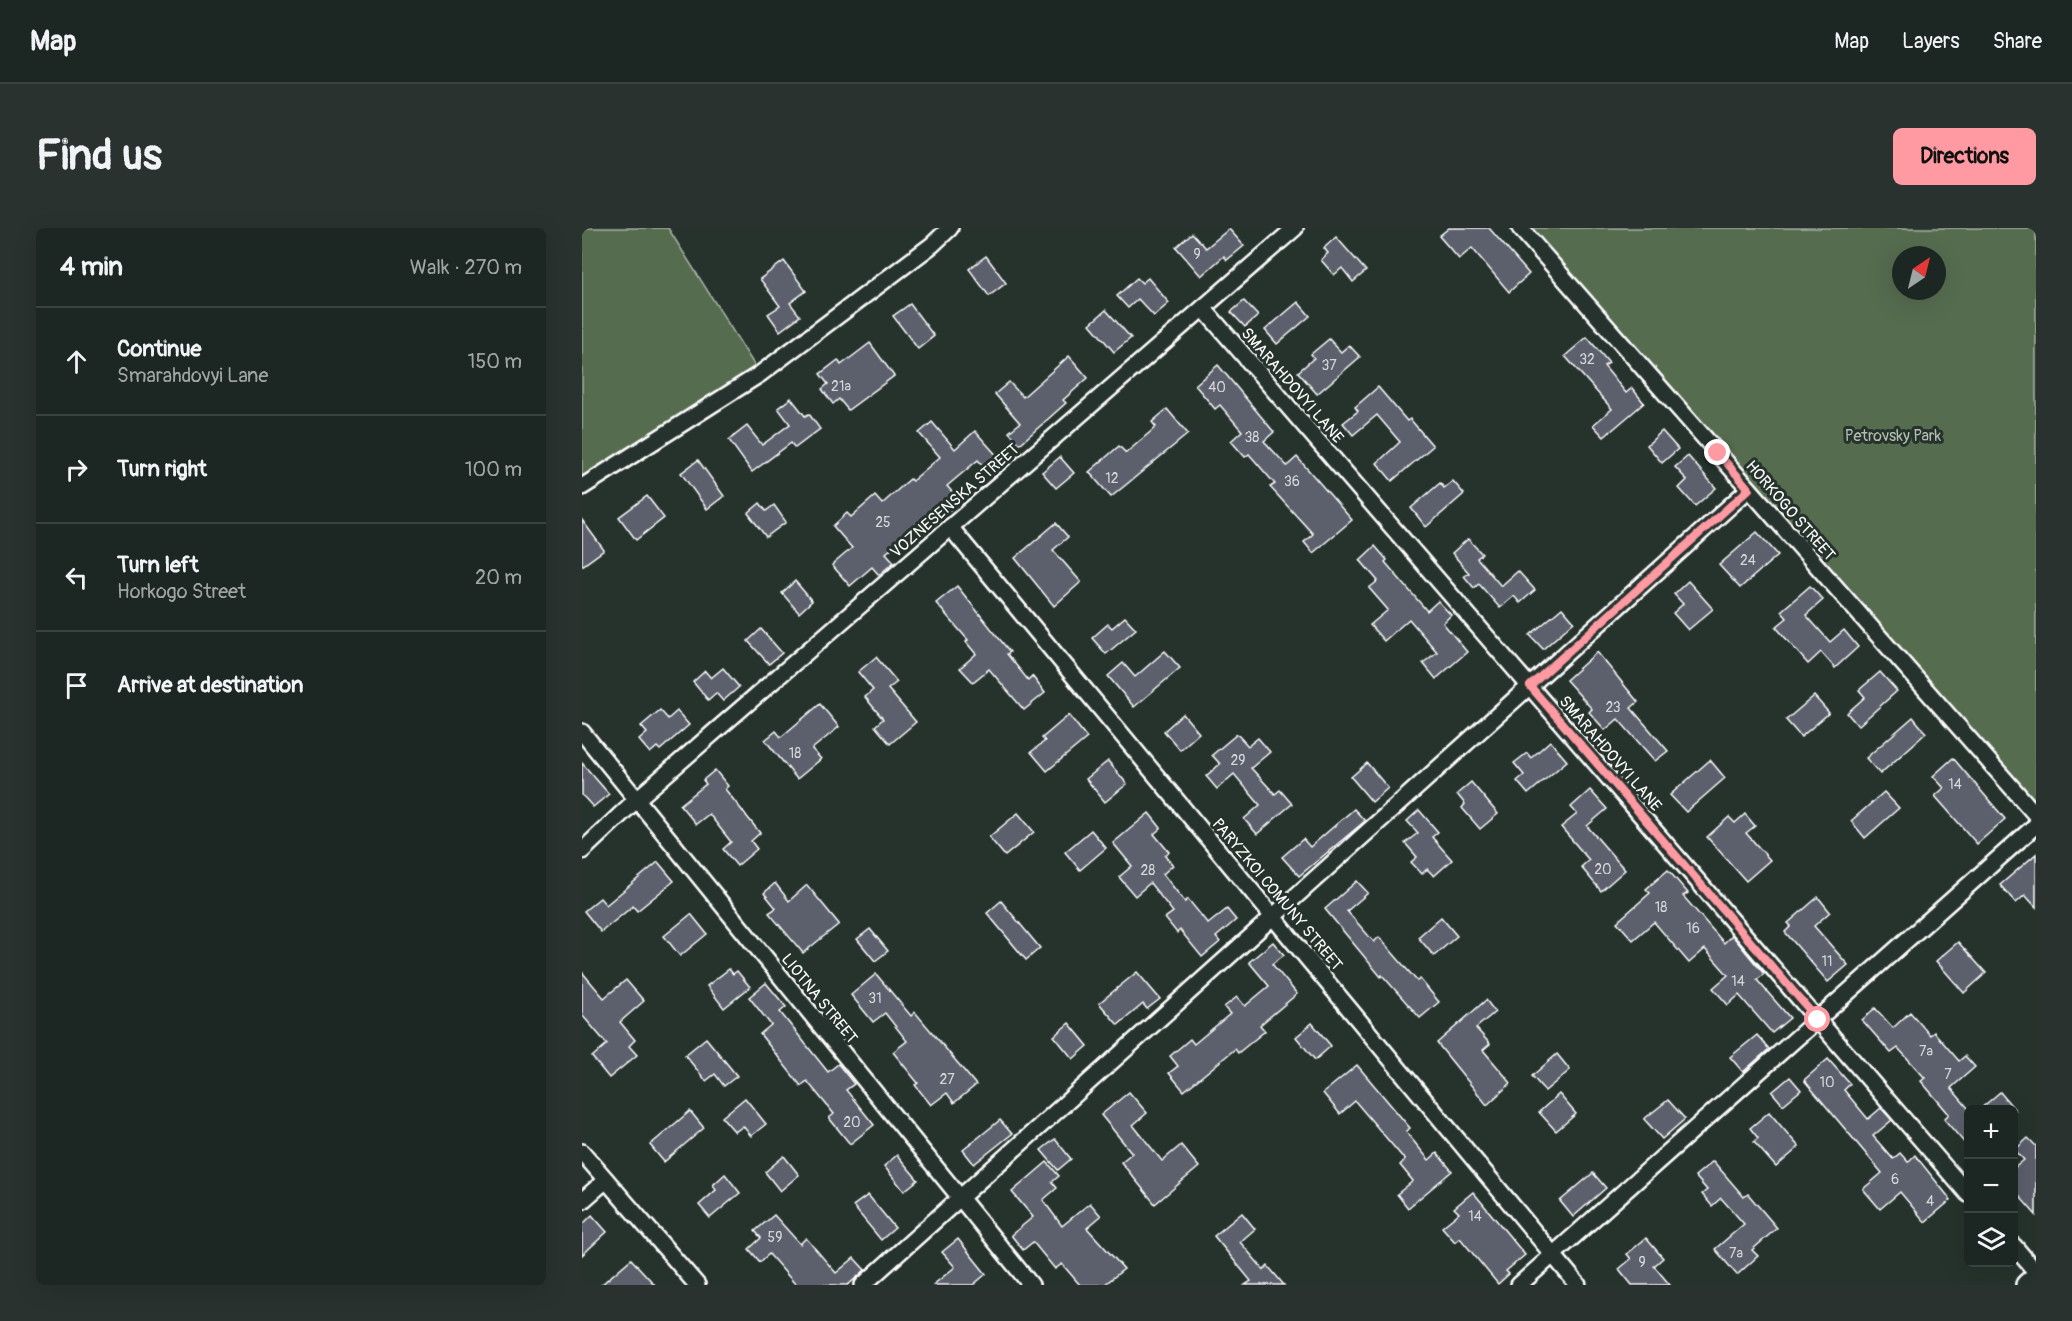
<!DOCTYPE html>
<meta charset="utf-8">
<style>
:root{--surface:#1c2622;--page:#29322f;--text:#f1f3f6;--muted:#a0a5a5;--line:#3a4340;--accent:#ff9aa2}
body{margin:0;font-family:Pangolin,sans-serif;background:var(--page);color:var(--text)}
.controls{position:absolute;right:18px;bottom:18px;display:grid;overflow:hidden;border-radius:9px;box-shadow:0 6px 24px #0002}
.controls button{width:54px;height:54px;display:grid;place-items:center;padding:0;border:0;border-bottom:2px solid var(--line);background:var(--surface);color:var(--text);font:30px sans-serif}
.compass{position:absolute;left:1310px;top:18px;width:54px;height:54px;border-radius:50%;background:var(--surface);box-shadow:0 6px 24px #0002;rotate:35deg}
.stop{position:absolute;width:18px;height:18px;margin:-14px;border:4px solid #ff9aa2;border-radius:50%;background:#fff}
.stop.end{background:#ff9aa2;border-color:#fff;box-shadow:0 2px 6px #0008}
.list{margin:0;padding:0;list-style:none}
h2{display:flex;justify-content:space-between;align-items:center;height:78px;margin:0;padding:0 24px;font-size:26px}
h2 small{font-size:20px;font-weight:400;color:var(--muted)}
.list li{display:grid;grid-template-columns:39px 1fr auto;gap:18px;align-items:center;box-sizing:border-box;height:108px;padding:0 24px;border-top:2px solid var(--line)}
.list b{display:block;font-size:22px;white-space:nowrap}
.list p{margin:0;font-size:20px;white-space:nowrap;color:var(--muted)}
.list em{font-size:20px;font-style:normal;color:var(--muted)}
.icon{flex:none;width:33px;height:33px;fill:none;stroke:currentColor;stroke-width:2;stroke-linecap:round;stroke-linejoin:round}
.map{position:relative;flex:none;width:1454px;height:1057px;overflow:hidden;border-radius:9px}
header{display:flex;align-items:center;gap:36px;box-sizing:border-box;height:84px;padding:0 30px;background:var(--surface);border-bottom:2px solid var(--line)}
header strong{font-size:28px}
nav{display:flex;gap:33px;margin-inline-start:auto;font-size:21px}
.intro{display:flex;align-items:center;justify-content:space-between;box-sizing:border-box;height:144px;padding:0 36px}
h1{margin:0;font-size:42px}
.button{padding:15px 27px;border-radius:9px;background:var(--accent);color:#111;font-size:21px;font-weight:700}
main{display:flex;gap:36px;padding:0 36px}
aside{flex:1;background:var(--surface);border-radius:9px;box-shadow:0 6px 24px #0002}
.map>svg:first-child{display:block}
</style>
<header>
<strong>Map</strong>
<nav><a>Map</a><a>Layers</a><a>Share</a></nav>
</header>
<div class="intro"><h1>Find us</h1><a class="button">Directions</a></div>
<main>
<aside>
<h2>4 min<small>Walk · 270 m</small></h2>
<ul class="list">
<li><svg class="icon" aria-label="ahead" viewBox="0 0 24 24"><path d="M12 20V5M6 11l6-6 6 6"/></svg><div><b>Continue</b><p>Smarahdovyi Lane</p></div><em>150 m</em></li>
<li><svg class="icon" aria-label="right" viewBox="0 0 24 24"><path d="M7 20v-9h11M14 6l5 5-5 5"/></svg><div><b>Turn right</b></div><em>100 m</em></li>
<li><svg class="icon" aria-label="left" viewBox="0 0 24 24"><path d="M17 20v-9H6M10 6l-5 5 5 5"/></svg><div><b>Turn left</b><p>Horkogo Street</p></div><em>20 m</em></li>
<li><svg class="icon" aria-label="arrive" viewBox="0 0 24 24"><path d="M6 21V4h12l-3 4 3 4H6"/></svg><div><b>Arrive at destination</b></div></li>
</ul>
</aside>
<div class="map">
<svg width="1454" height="1057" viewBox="0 0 1454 1057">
<rect width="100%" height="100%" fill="#26332d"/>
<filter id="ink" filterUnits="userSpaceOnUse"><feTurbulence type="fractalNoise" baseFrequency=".0167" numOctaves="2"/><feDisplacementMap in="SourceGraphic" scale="12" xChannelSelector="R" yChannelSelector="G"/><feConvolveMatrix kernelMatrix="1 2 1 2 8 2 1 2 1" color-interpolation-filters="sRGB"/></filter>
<g filter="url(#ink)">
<g fill="#576c50" stroke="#abb6a8" stroke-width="1.5" fill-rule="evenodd">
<path d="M0 0H86L178 146 0 259Z"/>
<path d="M939 0H1454V588ZM1319 27H1355V63H1319Z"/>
</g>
<g fill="#5c5f6c" stroke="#fff" stroke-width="1.5">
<path d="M867 0H907L947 46 927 64 890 20 877 31 857 8Z"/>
<path d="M647 1 662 18 645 32 642 28 619 48 594 19 610 5 624 20Z"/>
<path d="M754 9 784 43 771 54 760 40 752 47 739 32 746 25 742 20Z"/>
<path d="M404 28 424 55 407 68 387 41Z"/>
<path d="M202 33 224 63 208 75 218 88 198 103 186 86 198 78 178 51Z"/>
<path d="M555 50 560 55 566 50 587 75 572 88 556 71 546 80 535 68Z"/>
<path d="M662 73 676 88 663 99 649 84Z"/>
<path d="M716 74 728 88 695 116 683 102Z"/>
<path d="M328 76 352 108 336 121 311 88Z"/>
<path d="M524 82 549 110 532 124 508 96Z"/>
<path d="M1005 109 1027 135 1022 138 1044 165 1050 160 1062 175 1022 209 1011 197 1030 181 983 128Z"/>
<path d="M747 111 759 124 767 117 778 129 735 166 716 144 732 130 729 126Z"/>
<path d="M288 115 312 148 266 182 257 171 251 176 240 161 246 156 238 146 256 132 259 137Z"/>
<path d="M487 128 506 150 481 172 484 175 438 216 427 204 438 195 413 166 427 154 441 169Z"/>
<path d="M636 137 692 204 682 213 705 238 715 229 770 292 731 325 722 314 731 306 688 259 693 256 667 226 663 229 649 213 660 203 638 177 633 181 613 157Z"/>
<path d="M796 159 825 193 828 191 851 218 810 253 795 235 818 214 795 187 771 207 761 195 776 183 773 179Z"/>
<path d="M209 170 223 188 227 186 238 201 213 220 209 215 170 244 147 212 165 198 180 217 208 196 196 180Z"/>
<path d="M585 181 606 206 529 269 507 244 537 218 544 225 574 199 570 194Z"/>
<path d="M350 194 373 221 393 203 417 230 404 241 396 232 365 258 378 273 338 308 332 301 304 325 312 334 297 347 290 339 268 358 250 337 270 320 251 298 265 285 269 289 293 268 300 276 328 251 330 253 358 229 337 205Z"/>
<path d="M1080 203 1096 221 1080 235 1065 217Z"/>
<path d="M1106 228 1134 260 1113 278 1097 260 1105 252 1093 239Z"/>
<path d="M478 229 492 245 474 260 460 244Z"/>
<path d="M116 232 142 268 125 281 99 245Z"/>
<path d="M871 253 882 266 844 299 829 280 858 255 862 260Z"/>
<path d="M65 268 82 290 54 312 37 289Z"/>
<path d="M178 275 184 283 192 277 204 294 184 309 166 285Z"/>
<path d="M0 292 22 322 0 338Z"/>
<path d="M474 295 486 309 471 322 499 354 472 378 433 330Z"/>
<path d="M1175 304 1196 327 1158 360 1137 337Z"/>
<path d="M886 311 900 326 895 330 919 358 936 343 953 362 938 375 932 368 918 380 897 356 892 360 882 348 887 345 870 325Z"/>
<path d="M793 318 805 332 803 334 845 383 856 373 869 387 861 395 885 424 854 451 841 435 855 424 827 391 802 413 788 397 806 382 787 360 796 353 778 332Z"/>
<path d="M213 353 230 373 217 385 200 365Z"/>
<path d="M1106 353 1131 381 1106 402 1091 385 1101 376 1092 366Z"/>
<path d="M375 358 428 424 425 426 446 452 450 448 463 465 442 482 407 441 391 454 378 440 394 426 384 414 386 412 354 375Z"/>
<path d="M1228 358 1241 372 1224 387 1248 414 1262 402 1276 419 1253 440 1239 424 1226 436 1194 399 1205 390 1199 383Z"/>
<path d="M980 380 992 394 961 421 948 407Z"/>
<path d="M543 389 554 401 524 426 510 410 526 396 530 400Z"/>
<path d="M179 401 200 425 187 436 166 413Z"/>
<path d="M583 423 598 440 552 479 526 448 541 435 553 449Z"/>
<path d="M1015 424 1056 474 1049 480 1086 523 1073 533 1036 491 1023 502 1007 484 1010 481 984 452Z"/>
<path d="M294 429 315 454 306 461 334 494 308 516 293 498 301 491 283 469 291 462 276 444Z"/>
<path d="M141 440 157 459 141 473 134 465 126 472 111 454 123 443 129 450Z"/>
<path d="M1298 444 1315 463 1276 498 1265 485 1283 469 1277 462Z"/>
<path d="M1232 468 1247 485 1219 509 1204 492Z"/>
<path d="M238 476 257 499 230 521 239 531 215 551 183 512 194 503 199 509Z"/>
<path d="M78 482 86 491 95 483 107 497 78 522 75 519 68 525 57 512 65 505 59 498Z"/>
<path d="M601 486 617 505 598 522 582 503Z"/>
<path d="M487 487 505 510 465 543 449 524 463 513 460 510Z"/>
<path d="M1331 489 1344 505 1298 546 1284 530Z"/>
<path d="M655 506 666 518 676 510 688 524 669 540 693 566 698 562 710 576 675 606 662 591 678 577 652 546 635 561 624 548 638 536 630 527Z"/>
<path d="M968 513 985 533 946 566 935 553 942 547 932 535 945 525 949 530Z"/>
<path d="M1371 530 1423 591 1395 616 1353 568 1362 560 1351 548Z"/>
<path d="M1128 532 1143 550 1104 584 1088 567Z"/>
<path d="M526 533 545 556 523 574 504 551Z"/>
<path d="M0 535 27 566 11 579 0 567Z"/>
<path d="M785 535 806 560 790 574 769 549Z"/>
<path d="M133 542 146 558 143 561 178 605 169 613 175 621 155 638 141 621 149 614 127 586 114 596 98 577 124 556 121 552Z"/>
<path d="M889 554 916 586 898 601 880 580 883 576 875 566Z"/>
<path d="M1008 562 1025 581 1005 598 1043 642 1019 663 999 639 1007 632 979 599 995 586 989 579Z"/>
<path d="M1302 564 1317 580 1283 610 1269 593Z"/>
<path d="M772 581 783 593 717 648 700 629 721 611 728 619Z"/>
<path d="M837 582 856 604 850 609 870 632 852 648 845 641 840 646 829 634 835 629 823 615 836 605 825 593Z"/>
<path d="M436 585 452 604 423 628 407 609Z"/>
<path d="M567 585 579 600 572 606 587 624 583 628 591 637 581 646 603 674 606 671 626 696 645 681 654 692 634 709 638 714 620 729 598 702 595 705 583 690 591 684 568 655 553 668 537 649 550 638 531 615Z"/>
<path d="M1163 586 1173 598 1164 605 1188 632 1164 653 1125 609 1147 589 1153 595Z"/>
<path d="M509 602 524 620 498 642 483 624Z"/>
<path d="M1454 626V679L1443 667 1434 675 1418 657Z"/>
<path d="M76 634 92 653 55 683 51 678 19 704 2 683 18 670 24 677Z"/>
<path d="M1086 642 1106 665 1101 668 1142 715 1150 707 1182 746 1175 752 1208 790 1190 805 1157 767 1146 777 1131 760 1146 747 1123 721 1107 735 1072 694 1051 712 1035 694 1068 665 1064 661Z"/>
<path d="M775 653 786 665 765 683 792 714 797 709 835 753 838 751 857 774 838 790 800 747 799 749 743 681Z"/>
<path d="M193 655 207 673 225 657 257 696 221 725 187 685 194 680 182 665Z"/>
<path d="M1236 669 1248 684 1232 698 1266 737 1246 754 1203 704 1209 698 1206 695Z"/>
<path d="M419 673 458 720 444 732 405 685Z"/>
<path d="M109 686 125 706 98 728 82 708Z"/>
<path d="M859 689 875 708 852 728 836 709Z"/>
<path d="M288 701 306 723 293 733 275 711Z"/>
<path d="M691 714 702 727 690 736 715 766 678 797 683 803 656 825 653 821 602 863 587 845 596 838 588 828 608 811 612 816 648 786 642 779 655 769 663 778 687 758 667 734Z"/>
<path d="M1376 714 1404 745 1382 765 1354 733Z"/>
<path d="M147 741 151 746 155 743 168 759 142 780 125 758Z"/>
<path d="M0 744 22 770 44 752 62 773 38 794 53 812 47 818 55 827 27 850 10 829 25 816 0 787Z"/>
<path d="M555 744 578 771 565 781 561 776 536 797 517 775Z"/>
<path d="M294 746 329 788 333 784 394 857 372 875 365 865 349 877 333 857 336 855 311 824 325 813 303 785 291 794 269 767Z"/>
<path d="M184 755 204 779 198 784 246 844 256 836 272 856 264 862 292 897 268 916 247 890 252 886 225 853 219 858 178 806 189 797 167 769Z"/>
<path d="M904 772 913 784 894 800 908 816 901 822 929 855 905 877 855 815Z"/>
<path d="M1293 780 1311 800 1328 784 1348 807 1352 804 1377 833 1383 828 1393 839 1369 860 1386 880V919L1362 891 1367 886 1339 853 1343 850 1316 820 1309 825 1280 792Z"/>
<path d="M487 795 506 818 491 831 472 808Z"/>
<path d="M730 795 749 818 733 832 714 809Z"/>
<path d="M1175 807 1187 821 1161 844 1148 829Z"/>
<path d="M124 810 155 848 142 858 133 846 124 853 103 827Z"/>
<path d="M975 826 988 842 963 863 950 848Z"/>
<path d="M1246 831 1268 856 1262 862 1286 891 1299 880 1310 892 1291 908 1311 931 1318 925 1326 934 1333 927 1369 972 1343 994 1318 964 1298 981 1281 961 1300 945 1222 852Z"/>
<path d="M775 837 828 900 824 904 847 932 855 925 870 943 826 980 815 966 831 953 818 937 823 932 773 873 758 886 741 865Z"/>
<path d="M1208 849 1219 862 1201 877 1190 864Z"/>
<path d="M547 864 565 885 551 897 580 933 599 917 617 939 573 976 539 934 550 925 519 887Z"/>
<path d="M1418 864 1433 882H1397Z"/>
<path d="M977 866 994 886 974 903 957 884Z"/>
<path d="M163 870 184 896 169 908 161 898 153 904 140 889Z"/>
<path d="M1086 872 1103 891 1080 911 1062 891Z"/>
<path d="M108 883 122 900 82 934 68 917Z"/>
<path d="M1187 884 1217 919 1194 939 1172 914 1176 910 1168 900Z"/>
<path d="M418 892 430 906 392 936 381 922Z"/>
<path d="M1446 910 1454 918V987L1431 961V941L1442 932 1433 922Z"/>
<path d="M473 911 489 931 476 942 459 922Z"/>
<path d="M315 927 336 952 322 963 302 938Z"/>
<path d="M202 928 217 947 198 963 183 944Z"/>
<path d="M1131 933 1162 969 1166 966 1195 1000 1170 1022 1176 1028 1155 1047 1133 1021 1162 996 1139 970 1130 978 1120 966 1125 962 1113 948Z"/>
<path d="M465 934 477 948 470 954 475 960 461 972 480 998 508 975 519 988 505 1000 542 1041 522 1057H498L480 1036 473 1041 451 1014 441 1022 429 1007 451 989 430 964Z"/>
<path d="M1011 945 1024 960 991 989 978 973Z"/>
<path d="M143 946 158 965 128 990 117 977 134 962 131 957Z"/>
<path d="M891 964 943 1027 924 1043 927 1046 916 1056 878 1010 873 1014 860 999 877 985 872 980Z"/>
<path d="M286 967 313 1000 299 1012 271 978Z"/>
<path d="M660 985 673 1001 658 1014 682 1042 686 1038 702 1057H663L669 1053 632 1008Z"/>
<path d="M10 987 25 1004 0 1027V997Z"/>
<path d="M192 987 218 1016 224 1010 254 1045 272 1030 283 1042 266 1057H214L187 1026 178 1034 167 1021 179 1010 173 1003Z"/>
<path d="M1064 1010 1081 1030 1072 1038 1088 1057H1050L1037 1041 1049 1031 1045 1026Z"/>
<path d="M376 1011 404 1046 391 1057H351L373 1039 360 1024Z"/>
<path d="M49 1031 73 1057H19Z"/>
</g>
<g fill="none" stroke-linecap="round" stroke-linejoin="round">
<g stroke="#fff" stroke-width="20">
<g id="street">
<path d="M938 0 1454 587"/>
<path d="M621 80 1386 966"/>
<path d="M0 259 178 146 350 17 368 0"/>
<path d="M368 299 996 1057"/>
<path d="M0 504 449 1057"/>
<path d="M0 623 54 572 713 0"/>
<path d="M0 924 115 1057"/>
<path d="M0 973 24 952"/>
<path d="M1432 1018 1454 1044"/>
<path d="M281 1057 1167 261"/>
<path d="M937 1057 1454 597"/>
</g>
</g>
<g stroke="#fff" stroke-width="26">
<path id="secondary" d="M1445 1057 1454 1049"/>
</g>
<use href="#street" stroke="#26332d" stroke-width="15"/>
<use href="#secondary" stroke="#26332d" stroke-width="21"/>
</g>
</g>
<g fill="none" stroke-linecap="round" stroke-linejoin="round" filter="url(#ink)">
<path stroke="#ff9aa2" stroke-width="8" d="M1136 225 1167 261 948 458 1236 792"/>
</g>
<g text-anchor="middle" stroke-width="6" stroke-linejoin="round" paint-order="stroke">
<g font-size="14" fill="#d6d7da">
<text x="615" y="31">9</text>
<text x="1005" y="136">32</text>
<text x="747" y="142">37</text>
<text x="259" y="163">21а</text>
<text x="635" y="164">40</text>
<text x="670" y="214">38</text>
<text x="530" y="255">12</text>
<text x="710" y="258">36</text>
<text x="301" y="299">25</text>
<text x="1166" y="337">24</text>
<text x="1031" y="484">23</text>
<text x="213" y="530">18</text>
<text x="656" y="537">29</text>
<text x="1373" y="561">14</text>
<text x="1021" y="646">20</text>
<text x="566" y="647">28</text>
<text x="1079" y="684">18</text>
<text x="1111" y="705">16</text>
<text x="1245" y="738">11</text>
<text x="1156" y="758">14</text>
<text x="293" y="775">31</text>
<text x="1344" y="828">7а</text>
<text x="1366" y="851">7</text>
<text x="365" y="856">27</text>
<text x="1245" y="859">10</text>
<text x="270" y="899">20</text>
<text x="1313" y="956">6</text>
<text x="1348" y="978">4</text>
<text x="893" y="993">14</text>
<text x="193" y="1014">59</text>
<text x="1154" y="1030">7а</text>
<text x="1060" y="1039">9</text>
</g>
<g font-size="16" fill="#fff" stroke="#26332d">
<text transform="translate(711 157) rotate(49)" y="6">SMARAHDOVYI LANE</text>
<text transform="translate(372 272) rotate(-41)" y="6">VOZNESENSKA STREET</text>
<text transform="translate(1209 282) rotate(49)" y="6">HORKOGO STREET</text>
<text transform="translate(1029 525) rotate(49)" y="6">SMARAHDOVYI LANE</text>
<text transform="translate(696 666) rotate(50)" y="6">PARYZKOI COMUNY STREET</text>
<text transform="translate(238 770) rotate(51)" y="6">LIOTNA STREET</text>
</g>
<g font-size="16" fill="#b3bdb0" stroke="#26332d">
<text x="1311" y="213">Petrovsky Park</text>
</g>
</g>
</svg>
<div class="controls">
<button>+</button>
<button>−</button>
<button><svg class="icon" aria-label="layers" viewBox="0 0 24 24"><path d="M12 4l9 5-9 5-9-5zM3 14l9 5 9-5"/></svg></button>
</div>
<svg class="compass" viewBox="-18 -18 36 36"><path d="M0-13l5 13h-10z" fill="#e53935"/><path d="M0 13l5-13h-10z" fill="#a0a5a5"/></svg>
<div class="stop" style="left:1236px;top:792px"></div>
<div class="stop end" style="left:1136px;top:225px"></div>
</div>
</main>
